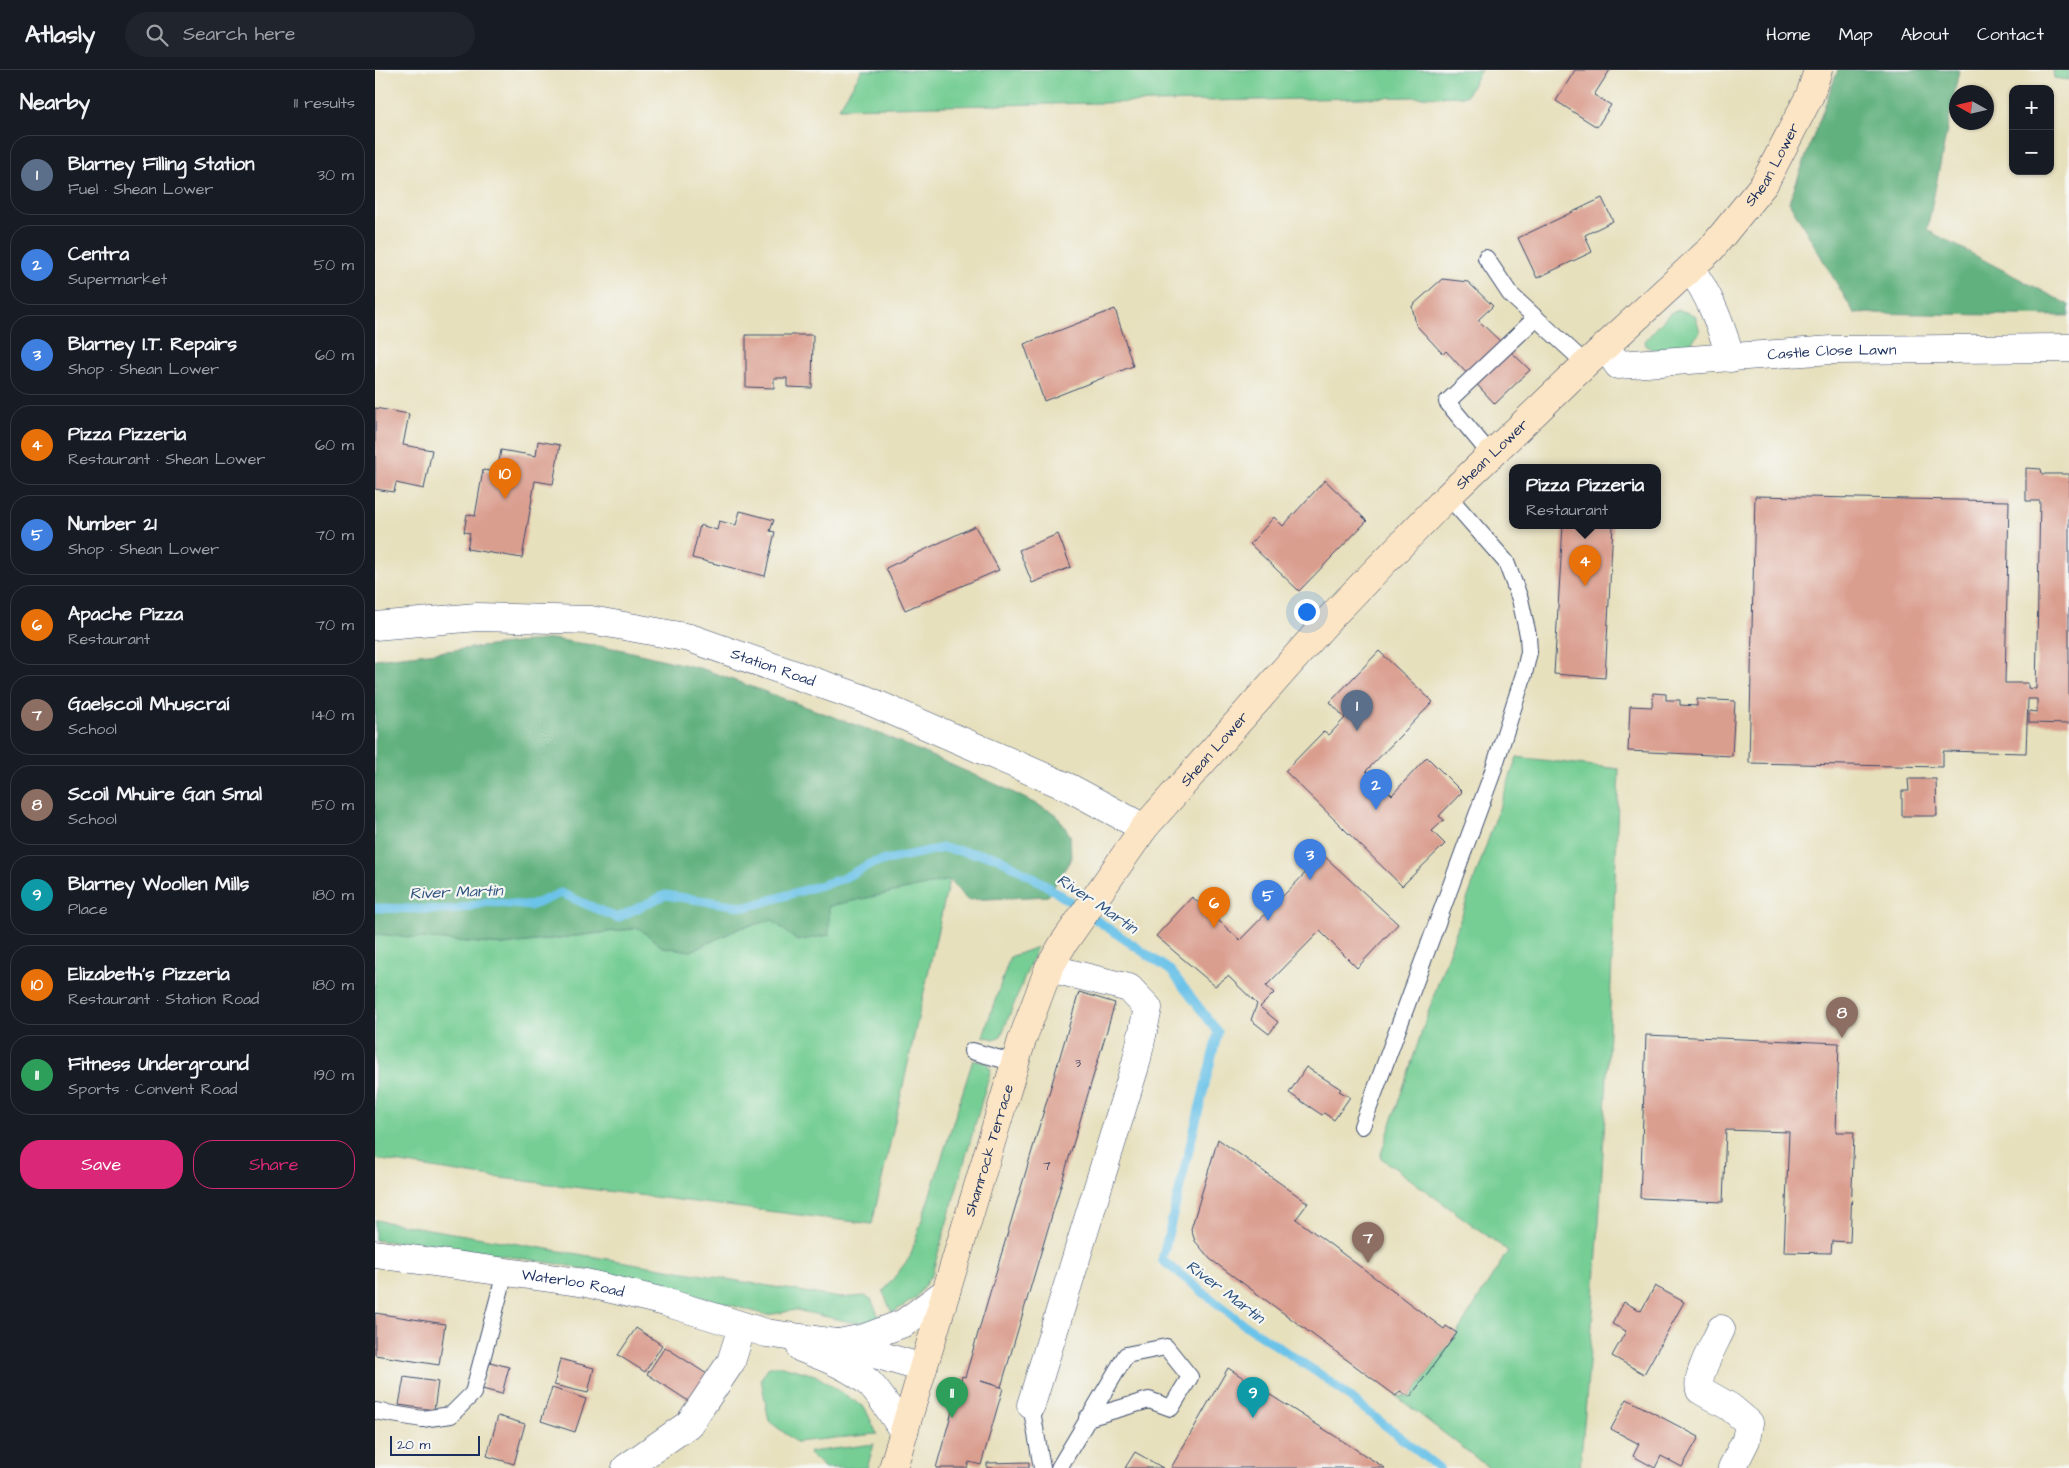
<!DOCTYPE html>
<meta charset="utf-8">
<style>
:root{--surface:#171b24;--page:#20242c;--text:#f1f3f6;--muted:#9ea1a6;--line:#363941;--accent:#db2777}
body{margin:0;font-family:"Architects Daughter",sans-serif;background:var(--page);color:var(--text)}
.controls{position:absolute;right:15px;top:15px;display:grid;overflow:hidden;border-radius:10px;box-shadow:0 1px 4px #0004}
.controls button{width:45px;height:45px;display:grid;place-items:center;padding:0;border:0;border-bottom:1px solid var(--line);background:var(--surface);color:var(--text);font:25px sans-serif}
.compass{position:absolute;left:1574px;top:15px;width:45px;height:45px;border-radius:50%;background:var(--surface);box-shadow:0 1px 4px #0004;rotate:278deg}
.scale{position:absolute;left:15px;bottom:12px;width:90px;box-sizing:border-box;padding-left:5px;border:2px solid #1b2f5e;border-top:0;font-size:14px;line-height:18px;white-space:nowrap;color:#1b2f5e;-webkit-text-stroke:4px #f6f6f2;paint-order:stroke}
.you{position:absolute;left:931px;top:541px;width:18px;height:18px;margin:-12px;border:4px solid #fff;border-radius:50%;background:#1a73e8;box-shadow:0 0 0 8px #1a73e833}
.badge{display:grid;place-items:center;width:32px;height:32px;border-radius:50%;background:var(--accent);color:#fff;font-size:16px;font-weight:700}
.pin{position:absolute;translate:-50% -41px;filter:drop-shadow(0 1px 2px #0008)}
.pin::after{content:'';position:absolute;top:26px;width:18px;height:15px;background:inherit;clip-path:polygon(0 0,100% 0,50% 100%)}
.popup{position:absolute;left:1134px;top:394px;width:152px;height:65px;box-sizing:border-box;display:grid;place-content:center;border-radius:10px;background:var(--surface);filter:drop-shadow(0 1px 4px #0005);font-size:16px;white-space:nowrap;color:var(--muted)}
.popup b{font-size:19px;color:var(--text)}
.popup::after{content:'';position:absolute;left:50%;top:100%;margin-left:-10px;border:10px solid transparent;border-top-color:var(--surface)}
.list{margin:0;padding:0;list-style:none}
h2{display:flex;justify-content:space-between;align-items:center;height:65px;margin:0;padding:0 20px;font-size:21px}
h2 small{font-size:16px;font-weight:400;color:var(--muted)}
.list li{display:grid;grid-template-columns:32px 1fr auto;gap:15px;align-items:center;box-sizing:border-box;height:80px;margin:0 10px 10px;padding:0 10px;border:1px solid var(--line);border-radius:20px}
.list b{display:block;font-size:19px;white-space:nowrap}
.list p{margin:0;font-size:16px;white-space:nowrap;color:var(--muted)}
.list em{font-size:16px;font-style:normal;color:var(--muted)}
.actions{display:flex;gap:10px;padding:15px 20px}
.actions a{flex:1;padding:11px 0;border:1px solid var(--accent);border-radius:20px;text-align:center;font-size:18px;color:var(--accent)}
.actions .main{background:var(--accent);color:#fff}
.icon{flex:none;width:28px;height:28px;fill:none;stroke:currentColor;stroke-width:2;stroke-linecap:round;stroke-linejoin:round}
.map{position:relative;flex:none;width:1694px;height:1398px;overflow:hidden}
header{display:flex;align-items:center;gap:30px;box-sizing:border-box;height:70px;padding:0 25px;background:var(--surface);border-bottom:1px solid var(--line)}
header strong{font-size:24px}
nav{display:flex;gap:28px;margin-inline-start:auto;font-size:18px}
.search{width:350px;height:45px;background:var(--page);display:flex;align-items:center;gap:12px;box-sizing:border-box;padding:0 18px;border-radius:28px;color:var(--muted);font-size:19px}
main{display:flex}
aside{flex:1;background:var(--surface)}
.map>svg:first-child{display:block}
</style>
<header>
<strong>Atlasly</strong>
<div class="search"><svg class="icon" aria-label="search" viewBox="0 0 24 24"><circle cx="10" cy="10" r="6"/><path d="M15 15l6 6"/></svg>Search here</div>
<nav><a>Home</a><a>Map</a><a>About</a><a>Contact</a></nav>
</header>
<main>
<aside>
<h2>Nearby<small>11 results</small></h2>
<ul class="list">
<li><span class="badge" style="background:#5c6f8a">1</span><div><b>Blarney Filling Station</b><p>Fuel · Shean Lower</p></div><em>30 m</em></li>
<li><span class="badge" style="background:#3f7fe0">2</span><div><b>Centra</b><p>Supermarket</p></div><em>50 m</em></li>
<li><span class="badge" style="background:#3f7fe0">3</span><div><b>Blarney I.T. Repairs</b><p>Shop · Shean Lower</p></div><em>60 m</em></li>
<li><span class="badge" style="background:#e8710a">4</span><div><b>Pizza Pizzeria</b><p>Restaurant · Shean Lower</p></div><em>60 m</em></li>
<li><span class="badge" style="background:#3f7fe0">5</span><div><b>Number 21</b><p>Shop · Shean Lower</p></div><em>70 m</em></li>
<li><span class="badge" style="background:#e8710a">6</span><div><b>Apache Pizza</b><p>Restaurant</p></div><em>70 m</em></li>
<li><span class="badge" style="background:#8d6e63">7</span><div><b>Gaelscoil Mhuscraí</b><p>School</p></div><em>140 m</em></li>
<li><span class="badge" style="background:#8d6e63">8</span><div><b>Scoil Mhuire Gan Smal</b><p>School</p></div><em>150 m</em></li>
<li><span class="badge" style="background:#0f9aa8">9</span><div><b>Blarney Woollen Mills</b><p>Place</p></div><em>180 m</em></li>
<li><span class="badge" style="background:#e8710a">10</span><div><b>Elizabeth's Pizzeria</b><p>Restaurant · Station Road</p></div><em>180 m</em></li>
<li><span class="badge" style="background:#2e9e5b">11</span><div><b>Fitness Underground</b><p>Sports · Convent Road</p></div><em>190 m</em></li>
</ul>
<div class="actions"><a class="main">Save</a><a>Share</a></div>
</aside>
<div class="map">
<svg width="1694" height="1398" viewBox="0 0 1694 1398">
<rect width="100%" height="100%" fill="#f6f6f2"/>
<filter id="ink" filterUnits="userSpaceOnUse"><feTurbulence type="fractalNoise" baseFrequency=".02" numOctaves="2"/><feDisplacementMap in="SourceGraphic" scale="10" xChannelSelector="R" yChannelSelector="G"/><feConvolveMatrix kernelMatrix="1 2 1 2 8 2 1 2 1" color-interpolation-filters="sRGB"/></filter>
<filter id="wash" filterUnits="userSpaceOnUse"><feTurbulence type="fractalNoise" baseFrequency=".0096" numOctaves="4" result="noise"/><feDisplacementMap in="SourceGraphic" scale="20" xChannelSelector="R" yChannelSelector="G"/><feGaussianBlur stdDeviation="1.12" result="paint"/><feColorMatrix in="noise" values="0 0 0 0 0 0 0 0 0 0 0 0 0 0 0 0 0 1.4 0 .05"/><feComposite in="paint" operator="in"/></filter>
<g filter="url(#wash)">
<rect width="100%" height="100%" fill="#e7e0bd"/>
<g fill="#76ce94" stroke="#487e79">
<path d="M487 0H1106L1091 26 464 38Z"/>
<path d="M1678 0H1694V10L1679 8Z"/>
<path d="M1304 240 1320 245 1325 262 1314 276 1278 280 1271 276 1270 271 1295 243Z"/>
<path d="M1142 687 1244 699C1236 933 1227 1166 1205 1398H1114L1021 1326 1035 1327 1082 1263 1133 1181 1005 1087 1061 919Z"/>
<path d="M574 810 497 1154 102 1105 0 1089V864L128 875 265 858 287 877 316 881 365 858 454 836Z"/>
<path d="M662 877 626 966 619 969 608 966 635 887Z"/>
<path d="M598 990 611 993 616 999 557 1204 541 1228 517 1243 508 1222 535 1187Z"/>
<path d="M0 1150 465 1228 490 1226 496 1229 505 1249 493 1252H475L421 1240 392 1245 333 1229 190 1195 98 1181 0 1170Z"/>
<path d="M394 1296H407L440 1305 490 1338 502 1364 421 1372 394 1351 386 1309Z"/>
<path d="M499 1374 492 1398H450L434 1384 435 1382Z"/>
</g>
<g fill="#60b17e" stroke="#3e706e">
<path d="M1463 0H1584L1552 160 1694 235V246L1479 243 1414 132Z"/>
<path d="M177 569 244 579 328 599 508 665 627 717 681 744 695 765 696 789 673 826 592 830 574 810 454 836V865L422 871 397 850 365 858 316 881 287 877 264 858 128 875 0 864V589Z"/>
</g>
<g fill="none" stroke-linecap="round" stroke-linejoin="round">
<path stroke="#6cc3e9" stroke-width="9" d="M0 838 77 840 113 832 155 836 186 823 242 848 290 825 372 837 467 809 497 793 568 778 622 787 669 814 796 901 843 962 787 1190 867 1253 949 1307 1064 1398"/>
</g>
<g id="blocks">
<g fill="#da9e8f">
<path d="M1200 0H1235L1219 25 1236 35 1222 57 1181 31Z"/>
<path d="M1227 128 1238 151 1210 165 1217 182 1162 208 1143 168Z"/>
<path d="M1067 209 1093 212 1118 236 1103 250 1155 300 1120 334 1071 281 1068 284 1041 255 1037 236Z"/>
<path d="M740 239 758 296 669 331 649 274Z"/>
<path d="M371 265H438L437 318 412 317V308H399V318L371 317Z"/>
<path d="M0 338 34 344 28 375 57 380 49 419 21 413 19 422 0 419Z"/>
<path d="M163 371 185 375 178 414 160 411 147 488 92 479 95 463 89 462 92 444 100 446 108 400 122 402 126 380 161 386Z"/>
<path d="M1651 398 1666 399 1667 404H1694V654L1654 653V641L1662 642V629H1653L1651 683 1568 681V697L1374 693 1380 426 1634 431 1630 613H1653V618L1661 619 1665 431H1651Z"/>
<path d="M950 410 992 451 924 521 875 474 899 447 908 456Z"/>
<path d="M365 441 399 450 395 461 400 462 390 506 317 488 325 455 342 460 344 451 361 455Z"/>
<path d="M1188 455H1238L1230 608 1179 604Z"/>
<path d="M600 456 624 500 530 540 511 498Z"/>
<path d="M683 464 696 497 657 513 644 480Z"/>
<path d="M1004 581 1058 632 991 701 1017 725 1052 687 1087 722 1064 746 1069 750 1057 761 1070 774 1027 816 910 701 949 661 954 665 970 648 955 632Z"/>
<path d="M1278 623 1291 624V630H1305V635L1322 636V629L1360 631 1357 686 1253 681 1255 636 1277 637Z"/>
<path d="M1533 709H1561L1562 746H1527V721H1534Z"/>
<path d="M948 785 1023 854 982 898 945 861 891 916 899 923 885 937 903 952 894 964 876 950 882 934 853 906 840 916 781 866 817 827 865 870Z"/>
<path d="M704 922 740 933 626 1317 606 1311 628 1318 606 1395 594 1392 592 1398H561L587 1306 590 1307Z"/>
<path d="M1271 965 1464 973 1461 1062H1479L1475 1172 1457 1171 1456 1183 1409 1182 1414 1062 1351 1060 1348 1132 1265 1128Z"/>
<path d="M931 997 966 1019 964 1021 975 1027 959 1050 949 1043 947 1045 914 1023Z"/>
<path d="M843 1069 933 1133 921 1149 1069 1259 1071 1256 1082 1263 1035 1327 1025 1321 1021 1326 835 1189 820 1171 816 1159Z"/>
<path d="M1280 1216 1309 1232 1269 1304 1237 1286 1251 1261 1237 1254 1249 1232 1266 1241Z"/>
<path d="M0 1243 70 1254 64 1295 0 1285Z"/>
<path d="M261 1258 287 1275 270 1302 243 1285Z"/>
<path d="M290 1277 335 1306 318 1334 272 1304Z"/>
<path d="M185 1289 219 1298 213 1323 179 1315Z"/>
<path d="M115 1292 134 1297 127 1324 107 1319Z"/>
<path d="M853 1298 1010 1398H796Z"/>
<path d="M29 1307 63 1312 59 1340 24 1335Z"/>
<path d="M177 1318 211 1329 200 1362 166 1351Z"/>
<path d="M1252 1329 1324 1367 1307 1397 1286 1386 1280 1398 1258 1386 1264 1374 1236 1359Z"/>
<path d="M123 1346 150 1354 139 1394 112 1386Z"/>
<path d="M760 1382 788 1398H750Z"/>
<path d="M654 1392V1398H612V1393Z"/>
</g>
</g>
</g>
<g filter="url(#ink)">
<use href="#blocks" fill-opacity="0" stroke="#3a4a6c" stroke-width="1"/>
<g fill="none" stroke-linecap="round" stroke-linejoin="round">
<g stroke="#3a4a6c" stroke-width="18">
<g id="service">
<path d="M1111 188 1135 224 1211 294"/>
<path d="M1116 385 1072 332 1161 248"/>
<path d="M597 981 640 993"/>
<path d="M987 1056 1116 707 1149 604 1154 582 1153 565 1145 529 1131 492 1073 426"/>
<path d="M656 1335 667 1398"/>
<path d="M0 1341 47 1349 76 1345 98 1323 130 1203"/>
<path d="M684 1398 751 1285 791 1277 815 1307 796 1338 774 1330 712 1348"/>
</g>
</g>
<g stroke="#3a4a6c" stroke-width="29">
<g id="minor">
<path id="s1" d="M0 556 102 547 216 550 315 568 492 630 695 718 769 758"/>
<path d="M1346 1259C1340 1273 1320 1306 1325 1320L1355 1337 1374 1353 1371 1370 1357 1398"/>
<path d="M656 1335 761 993 773 938 754 918 674 898"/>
<path d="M251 1398 314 1354 356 1292 367 1257"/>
</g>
</g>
<g stroke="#3a4a6c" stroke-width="29">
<g id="tertiary">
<path d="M1315 199C1335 224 1346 257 1356 288"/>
<path id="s2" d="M1231 277 1243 295 1457 280 1694 278"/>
<path id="s3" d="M0 1184 211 1213 290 1232 391 1263 462 1273 548 1298"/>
<path d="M464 1273 489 1268 529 1253 571 1222"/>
<path d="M426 1278C449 1287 477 1297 495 1314 508 1328 518 1345 529 1362"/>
</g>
</g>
<g stroke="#3a4a6c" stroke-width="29">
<g id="secondary">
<path id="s4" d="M518 1398 647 970 674 898 688 874 769 758 956 547 1073 426 1198 306 1336 179 1389 114 1435 25 1443 0"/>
</g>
</g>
<use href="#service" stroke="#fff" stroke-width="16"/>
<use href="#minor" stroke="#fff" stroke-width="28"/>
<use href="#tertiary" stroke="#fff" stroke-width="28"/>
<use href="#secondary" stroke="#fce5c4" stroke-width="28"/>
</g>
</g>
<g text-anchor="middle" stroke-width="4.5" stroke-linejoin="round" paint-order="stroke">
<g font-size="12" fill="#4b4b6a">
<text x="703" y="997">3</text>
<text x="672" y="1100">7</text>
</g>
<g font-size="15" fill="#1b2f5e" stroke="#f6f6f2">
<text dy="5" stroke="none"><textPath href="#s4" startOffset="1609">Shean Lower</textPath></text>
<text dy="5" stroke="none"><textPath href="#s2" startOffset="236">Castle Close Lawn</textPath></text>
<text dy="5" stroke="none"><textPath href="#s4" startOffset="1204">Shean Lower</textPath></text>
<text dy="5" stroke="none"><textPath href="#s1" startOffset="405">Station Road</textPath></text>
<text dy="5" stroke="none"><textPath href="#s4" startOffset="799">Shean Lower</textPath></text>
<text dy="5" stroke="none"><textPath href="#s4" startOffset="332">Shamrock Terrace</textPath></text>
<text dy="5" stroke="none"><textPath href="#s3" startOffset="200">Waterloo Road</textPath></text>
</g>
<g font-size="16" font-style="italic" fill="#2f5481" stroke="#f6f6f2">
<text transform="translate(81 821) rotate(-2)" y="6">River Martin</text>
<text transform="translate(723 833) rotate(34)" y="6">River Martin</text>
<text transform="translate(851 1221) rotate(37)" y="6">River Martin</text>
</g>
</g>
</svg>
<div class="controls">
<button>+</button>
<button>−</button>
</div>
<svg class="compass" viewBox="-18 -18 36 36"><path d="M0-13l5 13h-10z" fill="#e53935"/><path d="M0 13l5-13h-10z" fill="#9ea1a6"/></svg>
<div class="scale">20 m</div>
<div class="you"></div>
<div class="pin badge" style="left:982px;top:661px;background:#5c6f8a">1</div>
<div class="pin badge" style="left:1001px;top:740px;background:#3f7fe0">2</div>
<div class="pin badge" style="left:935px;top:810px;background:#3f7fe0">3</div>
<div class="pin badge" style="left:1210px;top:516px;background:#e8710a">4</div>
<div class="popup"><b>Pizza Pizzeria</b>Restaurant</div>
<div class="pin badge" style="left:893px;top:851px;background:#3f7fe0">5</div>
<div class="pin badge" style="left:839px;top:858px;background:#e8710a">6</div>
<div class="pin badge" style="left:993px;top:1193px;background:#8d6e63">7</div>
<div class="pin badge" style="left:1467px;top:968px;background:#8d6e63">8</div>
<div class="pin badge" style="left:878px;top:1348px;background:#0f9aa8">9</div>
<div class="pin badge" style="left:130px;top:429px;background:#e8710a">10</div>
<div class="pin badge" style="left:577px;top:1348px;background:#2e9e5b">11</div>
</div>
</main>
